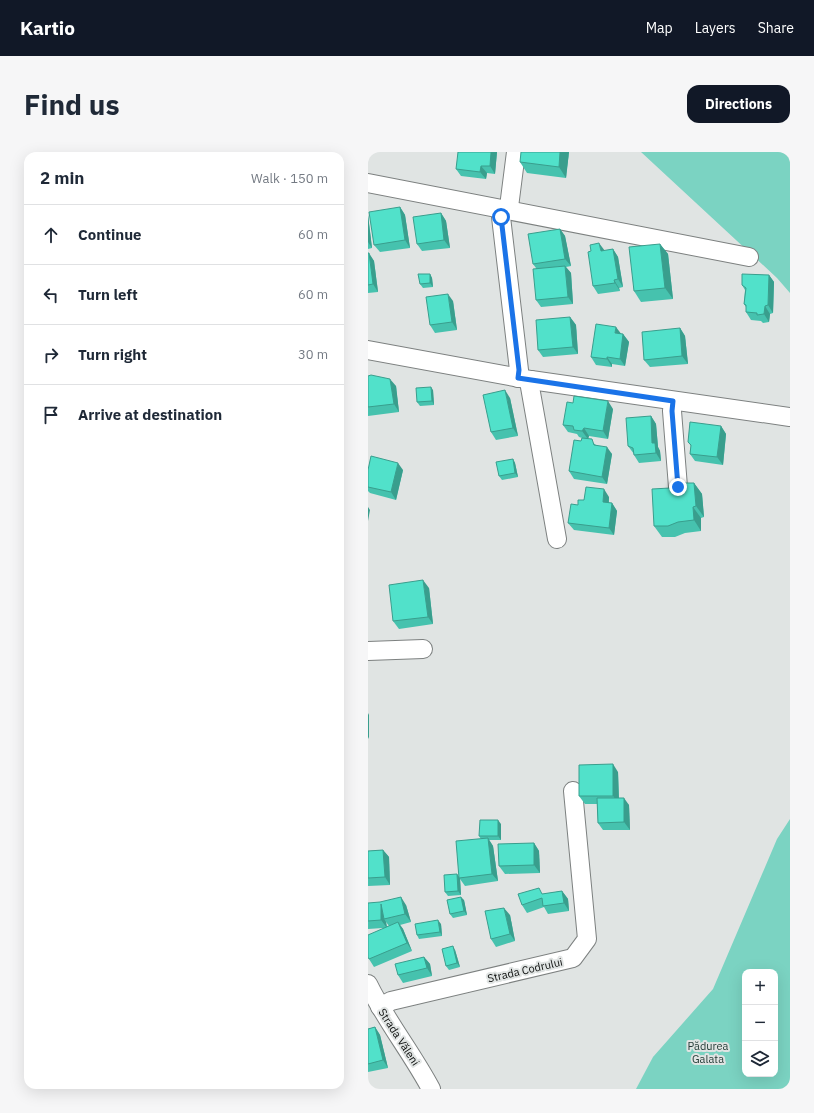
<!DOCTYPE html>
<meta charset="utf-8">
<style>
:root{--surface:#fff;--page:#f6f6f7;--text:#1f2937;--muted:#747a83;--line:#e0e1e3;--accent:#111827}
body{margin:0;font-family:"IBM Plex Sans",sans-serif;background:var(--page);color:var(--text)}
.controls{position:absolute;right:12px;bottom:12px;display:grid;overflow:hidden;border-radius:8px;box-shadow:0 4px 16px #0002}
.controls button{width:36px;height:36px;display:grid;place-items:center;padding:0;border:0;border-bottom:1px solid var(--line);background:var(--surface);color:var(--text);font:20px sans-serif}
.stop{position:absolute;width:12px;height:12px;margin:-9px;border:3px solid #1a73e8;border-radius:50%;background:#fff}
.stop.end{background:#1a73e8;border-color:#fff;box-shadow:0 1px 4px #0008}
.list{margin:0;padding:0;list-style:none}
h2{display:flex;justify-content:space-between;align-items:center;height:52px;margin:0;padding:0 16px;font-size:17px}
h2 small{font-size:13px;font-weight:400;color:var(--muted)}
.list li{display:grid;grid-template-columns:26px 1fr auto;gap:12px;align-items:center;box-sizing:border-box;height:60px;padding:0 16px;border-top:1px solid var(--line)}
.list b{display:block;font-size:15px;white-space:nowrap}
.list em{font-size:13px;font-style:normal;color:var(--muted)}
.icon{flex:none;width:22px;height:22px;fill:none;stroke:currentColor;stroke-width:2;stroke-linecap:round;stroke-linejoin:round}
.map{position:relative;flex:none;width:422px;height:937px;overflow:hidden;border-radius:12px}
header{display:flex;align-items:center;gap:24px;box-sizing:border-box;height:56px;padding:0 20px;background:var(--accent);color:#fff}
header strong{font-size:19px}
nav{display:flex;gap:22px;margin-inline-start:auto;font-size:14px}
.intro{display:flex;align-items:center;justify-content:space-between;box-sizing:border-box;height:96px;padding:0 24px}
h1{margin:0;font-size:28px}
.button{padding:10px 18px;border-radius:12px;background:var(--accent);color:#fff;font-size:14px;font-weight:700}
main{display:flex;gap:24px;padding:0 24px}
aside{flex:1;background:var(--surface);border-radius:12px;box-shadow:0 4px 16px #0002}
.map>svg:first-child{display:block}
</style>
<header>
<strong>Kartio</strong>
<nav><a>Map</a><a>Layers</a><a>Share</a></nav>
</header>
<div class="intro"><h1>Find us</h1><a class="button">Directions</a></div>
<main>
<aside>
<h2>2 min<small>Walk · 150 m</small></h2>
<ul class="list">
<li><svg class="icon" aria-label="ahead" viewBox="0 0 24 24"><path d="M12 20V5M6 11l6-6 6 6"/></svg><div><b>Continue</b></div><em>60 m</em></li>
<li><svg class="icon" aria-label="left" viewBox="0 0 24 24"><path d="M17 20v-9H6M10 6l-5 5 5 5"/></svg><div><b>Turn left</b></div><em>60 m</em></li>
<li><svg class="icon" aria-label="right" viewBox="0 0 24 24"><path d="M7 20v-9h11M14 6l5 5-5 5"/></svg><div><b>Turn right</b></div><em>30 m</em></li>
<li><svg class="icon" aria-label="arrive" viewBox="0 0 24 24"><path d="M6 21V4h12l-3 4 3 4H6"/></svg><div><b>Arrive at destination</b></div></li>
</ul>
</aside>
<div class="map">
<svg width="422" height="937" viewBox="0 0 422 937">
<rect width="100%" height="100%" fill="#e0e4e3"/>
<g fill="#7bd3c2" fill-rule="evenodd">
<path d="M273 0H422V141L409 126Z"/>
<path d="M422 667V937H268L285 905 345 837 409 687ZM377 820H407V922H377Z"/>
</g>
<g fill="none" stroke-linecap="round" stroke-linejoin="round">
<g stroke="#7d8180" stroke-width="20">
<g id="street">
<path d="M148 0 141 55 133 65 151 218 150 226"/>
<path d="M0 31 381 105"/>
<path d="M0 198 163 228 422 265"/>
<path d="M163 228 162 235 189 387"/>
<path d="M305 249 304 259 310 335"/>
<path d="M0 499 55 497"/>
<path d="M0 832C18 869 44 901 63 937"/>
<path d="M12 855 23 849 205 806 219 787 205 639"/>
</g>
</g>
<use href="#street" stroke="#fff" stroke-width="18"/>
</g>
<g fill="#46c2ae" fill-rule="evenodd">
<path d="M129 0 127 22 119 21 118 27 93 24 88 17Z"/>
<path d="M201 0 198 26 159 21 152 10Z"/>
<path d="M32 55 37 63 42 96 12 100 6 93Z"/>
<path d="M73 61 78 69 82 96 54 99 49 92Z"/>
<path d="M0 63 4 96 0 97Z"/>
<path d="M192 77 197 84 203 114 198 115 203 121 205 152 173 155 168 148V116L165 112Z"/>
<path d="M292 92 300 102 305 147 273 150 266 139Z"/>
<path d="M245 97 250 105 255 135 251 136 252 139 230 142 225 134 237 99Z"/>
<path d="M0 101 6 109 10 140 0 141Z"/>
<path d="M62 122 64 126 65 135 55 136 52 132Z"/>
<path d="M401 123 406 130 405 161 402 162 401 170 395 171 393 169 383 168 378 160V155L376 152 377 138 374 133Z"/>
<path d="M85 149 89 178 67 181 62 173Z"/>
<path d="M202 165 208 173 210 202 175 205 170 198Z"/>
<path d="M312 176 317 184 320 212 282 215 276 208Z"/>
<path d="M253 182H255L261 190 257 214 244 212V215L228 213 223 205Z"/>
<path d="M0 224 28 234 31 260 0 264Z"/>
<path d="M65 238 66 253 52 254 49 250Z"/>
<path d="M142 246 150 284 128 288 123 280Z"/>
<path d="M245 257 240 287 221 284 220 287 228 293 244 302 239 332 206 327 201 319 213 289 214 286 211 285 209 282 200 280 195 273Z"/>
<path d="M283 264 288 272 290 295 292 299 293 309 271 311 266 303V302L260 294Z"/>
<path d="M353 274 358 282 355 313 327 309 322 302 323 294 320 290Z"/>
<path d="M145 307 147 311 150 325 134 328 131 324Z"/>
<path d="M0 318H35L28 348 2 341 0 339Z"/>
<path d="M326 331 334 342 336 365 333 366V379L317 381 307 385H294L286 374 302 336Z"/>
<path d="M241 345V351H244L249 359 246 383 206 378 200 371 210 353 216 348Z"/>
<path d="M61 436 65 472 31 477 25 469Z"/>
<path d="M250 620 251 646 261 653 262 678H235L230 671 229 652H217L211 644Z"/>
<path d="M133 672V688H121L125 694 130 729 97 734 92 727 93 743 80 744 77 740 89 722 91 726 113 687 111 684Z"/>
<path d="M166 691 171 699 172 721 137 722 131 714Z"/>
<path d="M15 698 21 705 22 733 0 734V699Z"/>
<path d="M194 739 200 747 201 759 180 762 176 755 159 761 154 753 175 742Z"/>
<path d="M96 748 99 763 85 766 82 762Z"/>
<path d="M0 751 38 753 43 770 32 773 35 777 44 799 6 815 1 807 15 776 0 777ZM18 770 21 774 19 775Z"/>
<path d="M142 763 147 789 128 795 123 787Z"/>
<path d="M73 772 74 784 51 787 49 783Z"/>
<path d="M87 798 92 815 81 818 78 814Z"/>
<path d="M56 805 62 812 64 824 35 831 30 823Z"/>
<path d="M7 875 12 883 20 916 0 920V877Z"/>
</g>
<g fill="#399e8d">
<path d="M123 0H129L127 22 122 14Z"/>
<path d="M192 0H201L198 26 191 15Z"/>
<path d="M113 14 119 21 118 27 112 20Z"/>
<path d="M32 55 37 63 42 96 37 88Z"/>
<path d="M73 61 78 69 82 96 76 88Z"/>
<path d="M0 63 4 96 0 90Z"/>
<path d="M192 77 197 84 203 114 197 107Z"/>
<path d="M231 91 237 99H233Z"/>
<path d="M292 92 300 102 305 147 297 136Z"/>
<path d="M245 97 250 105 255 135 250 127Z"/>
<path d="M1 101 6 109 10 140 5 132Z"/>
<path d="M197 114 203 121 205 152 200 145Z"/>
<path d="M62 122 64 126 65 135 62 131Z"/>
<path d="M401 123 406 130 405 161 400 153Z"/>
<path d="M246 128 251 136 252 139 247 131Z"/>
<path d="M80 142 85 149 89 178 84 170Z"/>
<path d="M397 154 402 162 401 170 396 162Z"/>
<path d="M202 165 208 173 210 202 205 195Z"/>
<path d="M248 175 254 183 247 181Z"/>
<path d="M312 176 317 184 320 212 314 204Z"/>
<path d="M255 182 261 190 257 214 252 207Z"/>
<path d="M239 205 244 212V215L239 207Z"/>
<path d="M22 227 28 234 31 260 26 252Z"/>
<path d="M63 235 65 238 66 253 64 249Z"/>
<path d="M137 238 142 246 150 284 145 276Z"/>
<path d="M240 249 245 257 240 287 235 279Z"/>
<path d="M283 264 288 272 290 295 292 299 293 309 288 301 284 291Z"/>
<path d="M353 274 358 282 355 313 349 305Z"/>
<path d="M216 276 221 284 220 287 214 279Z"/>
<path d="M239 295 244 302 239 332 234 325Z"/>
<path d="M145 307 147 311 150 325 147 321Z"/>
<path d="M30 311 35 318 28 348 23 340Z"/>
<path d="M326 331 334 342 336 365 328 354Z"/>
<path d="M236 337 241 345 240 358 235 350Z"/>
<path d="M244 351 249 359 246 383 241 376Z"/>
<path d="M0 355 2 358 0 369Z"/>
<path d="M325 355 333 366V379L326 368Z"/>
<path d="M55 428 61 436 65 472 60 465Z"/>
<path d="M0 561 1 563V587L0 585Z"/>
<path d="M245 612 250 620 251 652 245 644Z"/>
<path d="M256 646 261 653 262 678 256 670Z"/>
<path d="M130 668 133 672V688L130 684Z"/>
<path d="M120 686 125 694 130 729 124 722Z"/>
<path d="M166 691 171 699 172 721 166 713Z"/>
<path d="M15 698 21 705 22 733 17 725Z"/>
<path d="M89 722 92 726 93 743 90 739Z"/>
<path d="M194 739 200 747 201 759 196 751Z"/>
<path d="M33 745 38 753 43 770 37 762Z"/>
<path d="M93 745 96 748 99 763 96 759Z"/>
<path d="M13 752 16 767 18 770 19 776 13 768Z"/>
<path d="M136 756 142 763 147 789 142 782Z"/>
<path d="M70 768 73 772 74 784 72 780Z"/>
<path d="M30 770 35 777 44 799 39 791Z"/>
<path d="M85 794 87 798 92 815 89 811Z"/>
<path d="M56 805 62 812 64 824 59 816Z"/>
<path d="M7 875 12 883 20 916 15 908Z"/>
</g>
<g fill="#51e1ca" stroke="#399e8d">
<path d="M90 0H123L122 14H113L112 20 88 17Z"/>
<path d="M153 0H192L191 15 152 10Z"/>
<path d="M32 55 37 88 6 93 1 60Z"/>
<path d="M73 61 76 88 49 92 45 65Z"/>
<path d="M192 77 197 107 165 112 160 82Z"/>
<path d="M231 91 233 99 245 97 250 127 246 128 247 131 225 134 220 100 223 99 222 93Z"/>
<path d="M292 92 297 136 266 139 261 95Z"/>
<path d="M0 101H1L5 132 0 133Z"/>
<path d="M197 114 200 145 168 148 165 117Z"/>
<path d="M50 122H62V131L52 132Z"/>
<path d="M374 122 401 123 400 153 397 154 396 162 389 163V161L378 160V153L376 152 378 136 374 133Z"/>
<path d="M80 142 84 170 62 173 58 145Z"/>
<path d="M202 165 205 195 170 198 168 168Z"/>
<path d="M228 172 248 175 247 181 255 182 252 207 239 205V207L223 205Z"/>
<path d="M312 176 314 204 276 208 274 180Z"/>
<path d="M3 223 22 227 26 252 0 255V224Z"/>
<path d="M63 235 64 249 49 250 48 236Z"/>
<path d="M137 238 145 276 123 280 115 243Z"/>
<path d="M206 244 240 249 235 279 216 276 214 279 206 278 205 274 195 273 199 250 205 251Z"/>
<path d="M283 264 284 291H287L288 301 266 303 265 296 260 294 258 266Z"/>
<path d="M322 270 353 274 349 305 322 302 323 293 320 290Z"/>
<path d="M214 286 224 287 226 293 239 295 234 325 201 319 206 288 213 289Z"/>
<path d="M3 304 30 311 23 340 0 335V318Z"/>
<path d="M145 307 147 321 131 324 128 310Z"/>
<path d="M305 331H326L328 354 325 355 326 368 310 370 300 374H286L284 337 302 336Z"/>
<path d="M218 335 236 337 235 350 244 351 241 376 200 371 203 352 210 353V348H216Z"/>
<path d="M55 428 60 465 25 469 21 433Z"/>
<path d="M245 612V644H211V613Z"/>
<path d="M229 646H256V670L230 671Z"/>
<path d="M112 668H130V684H111Z"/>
<path d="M120 686 124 722 91 726 88 689Z"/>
<path d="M166 691V713L131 714 130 692Z"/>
<path d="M15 698 17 725 0 726V699Z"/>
<path d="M89 722 90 739 77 740 76 723Z"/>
<path d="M171 736 174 742 194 739 196 751 175 754 174 746 154 753 150 742Z"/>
<path d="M33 745 37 762 16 767 13 752V768L0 769V751L12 750Z"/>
<path d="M93 745 96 759 82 762 79 748Z"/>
<path d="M136 756 142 782 123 787 117 759Z"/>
<path d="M70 768 72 780 49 783 47 772Z"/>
<path d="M30 770 39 791 1 807 0 805V783Z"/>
<path d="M85 794 89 811 78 814 74 797Z"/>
<path d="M56 805 59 816 30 823 27 812Z"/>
<path d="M7 875 15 908 0 912V877Z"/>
</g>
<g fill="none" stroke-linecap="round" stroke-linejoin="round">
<path stroke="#1a73e8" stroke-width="5" d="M133 65 151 218 150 226 305 249 304 259 310 335"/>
</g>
<g text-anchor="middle" stroke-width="4" stroke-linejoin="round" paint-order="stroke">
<g font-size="11" fill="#0c0e0d" stroke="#e0e4e3">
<text transform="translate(157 818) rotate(-13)" y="4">Strada Codrului</text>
<text transform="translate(31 885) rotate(57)" y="4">Strada Văleni</text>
</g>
<g font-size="11" fill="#243c37" stroke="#e0e4e3">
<text x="340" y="898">Pădurea<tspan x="340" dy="13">Galata</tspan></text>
</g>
</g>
</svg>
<div class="controls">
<button>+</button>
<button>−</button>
<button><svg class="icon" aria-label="layers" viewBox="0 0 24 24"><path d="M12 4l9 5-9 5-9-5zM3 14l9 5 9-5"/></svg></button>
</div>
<div class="stop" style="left:133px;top:65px"></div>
<div class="stop end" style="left:310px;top:335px"></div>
</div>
</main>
